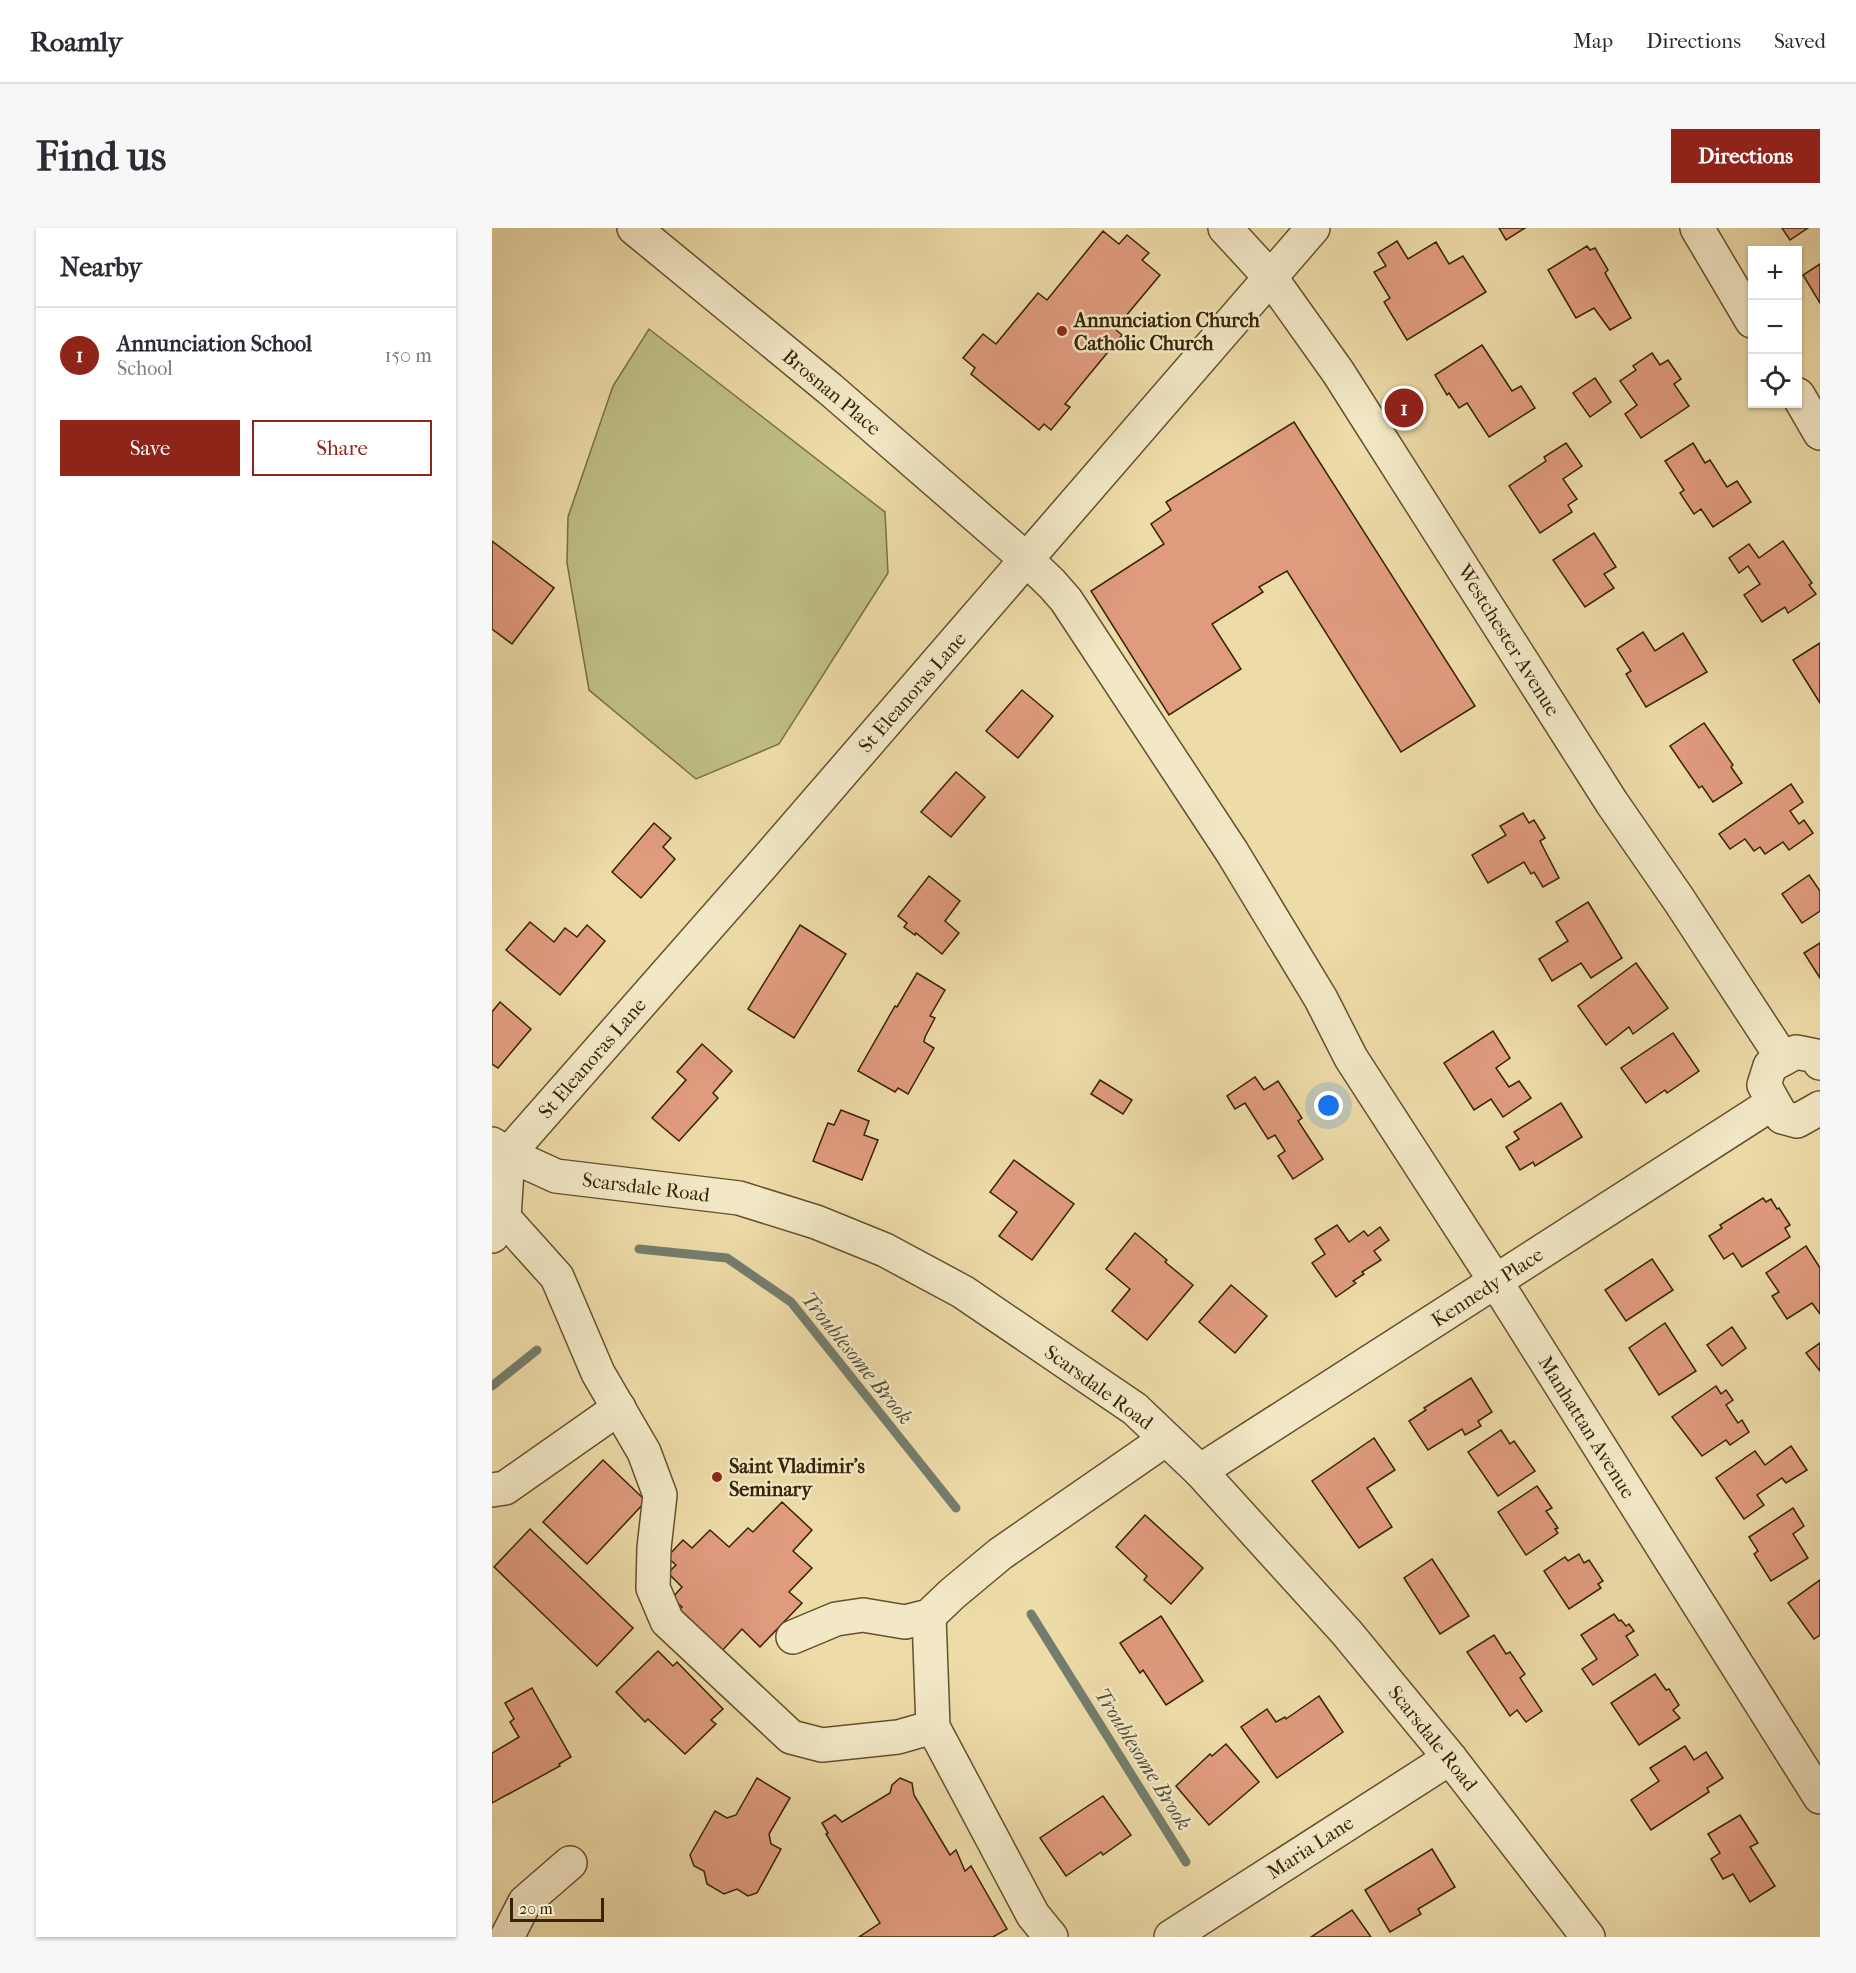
<!DOCTYPE html>
<meta charset="utf-8">
<style>
:root{--surface:#fff;--page:#f7f7f7;--text:#2b2b33;--muted:#7c7c81;--line:#e1e1e2;--accent:#8f2418}
body{margin:0;font-family:"IM FELL French Canon",serif;background:var(--page);color:var(--text)}
.controls{position:absolute;right:18px;top:18px;display:grid;overflow:hidden;border-radius:0px;box-shadow:0 2px 4px #0004}
.controls button{width:54px;height:54px;display:grid;place-items:center;padding:0;border:0;border-bottom:2px solid var(--line);background:var(--surface);color:var(--text);font:30px sans-serif}
.scale{position:absolute;left:18px;bottom:15px;width:94px;box-sizing:border-box;padding-left:6px;border:3px solid #372305;border-top:0;font-size:16px;line-height:21px;white-space:nowrap;color:#372305;-webkit-text-stroke:4px #f3e8c6;paint-order:stroke}
.you{position:absolute;left:837px;top:878px;width:21px;height:21px;margin:-15px;border:4px solid #fff;border-radius:50%;background:#1a73e8;box-shadow:0 0 0 9px #1a73e833}
.badge{display:grid;place-items:center;width:39px;height:39px;border-radius:50%;background:var(--accent);color:#fff;font-size:20px;font-weight:700}
.pin{position:absolute;translate:-50% -50%;border:3px solid #fff;box-shadow:0 2px 6px #0006}
.list{margin:0;padding:0;list-style:none}
h2{display:flex;justify-content:space-between;align-items:center;height:78px;margin:0;padding:0 24px;font-size:26px}
h2 small{font-size:20px;font-weight:400;color:var(--muted)}
.list li{display:grid;grid-template-columns:39px 1fr auto;gap:18px;align-items:center;box-sizing:border-box;height:96px;padding:0 24px;border-top:2px solid var(--line)}
.list b{display:block;font-size:22px;white-space:nowrap}
.list p{margin:0;font-size:20px;white-space:nowrap;color:var(--muted)}
.list em{font-size:20px;font-style:normal;color:var(--muted)}
.actions{display:flex;gap:12px;padding:18px 24px}
.actions a{flex:1;padding:14px 0;border:2px solid var(--accent);border-radius:0px;text-align:center;font-size:21px;color:var(--accent)}
.actions .main{background:var(--accent);color:#fff}
.icon{flex:none;width:33px;height:33px;fill:none;stroke:currentColor;stroke-width:2;stroke-linecap:round;stroke-linejoin:round}
.map{position:relative;flex:none;width:1328px;height:1709px;overflow:hidden;border-radius:0px}
header{display:flex;align-items:center;gap:36px;box-sizing:border-box;height:84px;padding:0 30px;background:var(--surface);border-bottom:2px solid var(--line)}
header strong{font-size:28px}
nav{display:flex;gap:33px;margin-inline-start:auto;font-size:21px}
.intro{display:flex;align-items:center;justify-content:space-between;box-sizing:border-box;height:144px;padding:0 36px}
h1{margin:0;font-size:42px}
.button{padding:15px 27px;border-radius:0px;background:var(--accent);color:#fff;font-size:21px;font-weight:700}
main{display:flex;gap:36px;padding:0 36px}
aside{flex:1;background:var(--surface);border-radius:0px;box-shadow:0 2px 4px #0004}
.map>svg:first-child{display:block}
</style>
<header>
<strong>Roamly</strong>
<nav><a>Map</a><a>Directions</a><a>Saved</a></nav>
</header>
<div class="intro"><h1>Find us</h1><a class="button">Directions</a></div>
<main>
<aside>
<h2>Nearby<small></small></h2>
<ul class="list">
<li><span class="badge">1</span><div><b>Annunciation School</b><p>School</p></div><em>150 m</em></li>
</ul>
<div class="actions"><a class="main">Save</a><a>Share</a></div>
</aside>
<div class="map">
<svg width="1328" height="1709" viewBox="0 0 1328 1709">
<rect width="100%" height="100%" fill="#eddba8"/>
<filter id="stains"><feTurbulence type="fractalNoise" baseFrequency=".00333" numOctaves="4"/><feColorMatrix values="0 0 0 0 .2 0 0 0 0 .09 0 0 0 0 .02 0 0 0 .5 -.17"/></filter>
<radialGradient id="worn" r=".72"><stop offset=".6" stop-color="#630" stop-opacity="0"/><stop offset="1" stop-color="#630" stop-opacity=".3"/></radialGradient>
<path fill="#bebe83" stroke="#7a7044" stroke-width="1.5" d="M157 101 393 284 396 345 287 516 204 551 97 462 75 335 76 289 121 158Z"/>
<g fill="none" stroke-linecap="round" stroke-linejoin="round">
<g stroke="#747d6d" stroke-width="9">
<path d="M147 1021 235 1030 299 1074 464 1280"/>
<path d="M0 1158 45 1122"/>
<path d="M539 1386 694 1634"/>
</g>
</g>
<g fill="#e09b7f" stroke="#372305" stroke-width="1.5">
<path d="M1007 0H1033L1014 12Z"/>
<path d="M1290 0H1316L1298 12Z"/>
<path d="M611 3 627 16 635 7 657 25 650 32 668 47 623 101 630 107 573 176 578 179 559 202 552 196 547 202 479 146 483 140 471 130 491 106 504 116 546 65 555 72Z"/>
<path d="M905 13 916 31 944 14 957 36 971 28 994 64 915 112 892 74 898 70 882 44 894 38 886 25Z"/>
<path d="M1095 18 1098 22 1103 20 1116 42 1113 45 1139 90 1118 102 1102 80 1084 90 1056 42Z"/>
<path d="M1328 36V75L1311 47Z"/>
<path d="M990 117 1020 163 1029 158 1043 180 997 209 975 175 967 180 957 165 955 167 943 147Z"/>
<path d="M1160 125 1168 137 1176 132 1189 151 1182 156 1197 178 1149 210 1133 186 1145 177 1128 153 1144 142 1141 138Z"/>
<path d="M1103 150 1119 174 1098 189 1081 165Z"/>
<path d="M802 194 983 478 909 524 795 343 767 359 771 364 720 396 749 441 677 487 599 363 672 316 659 296 679 282 674 274Z"/>
<path d="M1074 215 1090 238 1071 251 1085 271 1076 277 1080 284 1048 305 1017 258 1054 233 1052 229Z"/>
<path d="M1201 215 1213 235 1218 232 1235 259 1245 253 1259 274 1221 299 1209 281 1202 286 1188 265 1192 262 1173 233Z"/>
<path d="M1102 305 1124 339 1112 346 1122 360 1093 379 1061 332Z"/>
<path d="M0 313 62 360 20 416 0 401Z"/>
<path d="M1291 313 1320 355 1317 357 1324 366 1296 385 1293 379 1270 394 1252 367 1268 356 1256 338 1247 345 1237 330 1257 316 1267 330Z"/>
<path d="M1151 404 1163 423 1191 405 1215 444 1154 479 1134 446 1139 443 1125 421Z"/>
<path d="M1328 415V475L1301 432Z"/>
<path d="M530 462 561 488 526 530 494 503Z"/>
<path d="M1212 495 1241 537 1239 539 1250 555 1221 574 1210 558 1207 560 1178 518Z"/>
<path d="M464 544 493 569 459 609 429 584Z"/>
<path d="M1299 556 1311 574 1298 583 1307 596 1312 592 1321 605 1297 622 1291 614 1273 626 1268 619 1262 623 1253 611 1238 621 1227 606Z"/>
<path d="M1031 585 1037 595 1042 592 1053 610 1048 613 1067 650 1051 659 1042 644 1039 646 1032 634 996 655 980 627 1014 607 1008 598Z"/>
<path d="M162 595 179 610 171 619 183 631 149 670 120 644Z"/>
<path d="M1317 647 1328 663V683L1310 695 1290 666Z"/>
<path d="M437 648 468 673 453 693 467 705 450 726 424 705 423 707 412 699 415 695 406 688Z"/>
<path d="M1096 674 1130 730 1099 750 1089 735 1060 753 1047 731 1076 713 1064 694Z"/>
<path d="M38 694 62 714 73 700 85 709 95 697 113 713 68 767 14 722Z"/>
<path d="M308 697 354 726 302 810 256 781Z"/>
<path d="M1328 715V750L1312 725Z"/>
<path d="M1144 735 1176 780 1141 806 1137 799 1114 817 1086 778Z"/>
<path d="M425 745 453 762 438 788 443 790 433 809 432 814 442 820 416 866 406 860 403 864 366 843 403 778 405 779Z"/>
<path d="M8 774 39 801 6 840 0 836V784Z"/>
<path d="M1001 803 1018 830 1004 840 1017 859 1027 853 1039 870 1011 889 999 871 982 882 952 835Z"/>
<path d="M1181 805 1207 843 1175 865 1173 862 1154 875 1129 840Z"/>
<path d="M210 816 240 843 221 865 226 870 187 913 160 890 194 852 185 844Z"/>
<path d="M763 849 772 862 786 853 810 890 806 893 831 931 801 951 786 928 793 923 783 907 776 911 753 875 743 881 735 868Z"/>
<path d="M608 852 640 872 631 886 599 866Z"/>
<path d="M1069 875 1090 909 1043 938 1041 934 1028 942 1014 919 1027 911 1022 904Z"/>
<path d="M349 882 377 893 372 907 386 912 370 952 321 933 336 895 342 897Z"/>
<path d="M522 932 582 976 540 1032 507 1008 525 984 498 964Z"/>
<path d="M1271 970 1274 974 1279 971 1285 981 1287 980 1298 997 1293 1000 1298 1009 1250 1039 1241 1025 1232 1031 1217 1008 1230 1000 1228 997Z"/>
<path d="M845 997 857 1014 872 1003 876 1008 888 999 897 1012 882 1023 889 1032 870 1044 872 1046 861 1053 864 1055 844 1069 820 1035 833 1026 823 1011Z"/>
<path d="M643 1005 675 1032 673 1034 701 1057 655 1112 620 1083 638 1061 614 1041Z"/>
<path d="M1314 1018 1328 1040V1086L1320 1075 1295 1091 1280 1068 1287 1064 1274 1045Z"/>
<path d="M1160 1031 1181 1062 1134 1093 1113 1062Z"/>
<path d="M739 1057 775 1088 743 1125 707 1094Z"/>
<path d="M1173 1095 1204 1143 1167 1167 1137 1120Z"/>
<path d="M1240 1099 1254 1120 1230 1138 1215 1117Z"/>
<path d="M1328 1115V1143L1314 1125Z"/>
<path d="M979 1150 1000 1184 986 1193 989 1198 973 1207 970 1201 936 1222 917 1193 934 1182 932 1180Z"/>
<path d="M1224 1158 1229 1166 1234 1162 1241 1172 1234 1177 1246 1195 1250 1192 1257 1204 1238 1217 1234 1212 1210 1228 1180 1189Z"/>
<path d="M1009 1202 1018 1216 1022 1213 1043 1243 1006 1268 976 1224Z"/>
<path d="M882 1210 903 1242 875 1260 900 1299 867 1320 820 1253Z"/>
<path d="M1299 1218 1315 1242 1294 1255 1290 1250 1265 1267 1272 1277 1252 1291 1224 1250 1263 1223 1273 1237Z"/>
<path d="M111 1232 154 1273 95 1336 51 1294Z"/>
<path d="M1045 1258 1060 1280 1054 1283 1066 1300 1063 1301 1066 1305 1034 1327 1006 1284Z"/>
<path d="M290 1274 320 1302 301 1323 320 1340 297 1364 310 1375 268 1419 250 1401 227 1426 185 1384 190 1379 180 1370 190 1359 176 1345 184 1337 175 1329 191 1312 200 1320 218 1302 237 1319 256 1300 261 1304Z"/>
<path d="M1301 1280 1312 1298 1301 1306 1316 1330 1279 1353 1262 1326 1266 1323 1257 1309Z"/>
<path d="M653 1287 711 1340 679 1376 652 1352 655 1348 624 1319Z"/>
<path d="M38 1301 141 1400 105 1438 2 1339Z"/>
<path d="M1087 1326 1092 1335 1097 1332 1111 1353 1106 1356 1109 1360 1077 1381 1052 1343 1073 1329 1076 1333Z"/>
<path d="M940 1331 977 1388 948 1406 912 1350Z"/>
<path d="M1328 1352V1407L1322 1411 1296 1375Z"/>
<path d="M1122 1386 1127 1393 1129 1392 1134 1398 1137 1396 1142 1403 1134 1408 1146 1427 1101 1457 1090 1441 1105 1431 1089 1407Z"/>
<path d="M669 1388 711 1453 674 1477 651 1442 648 1445 628 1415Z"/>
<path d="M1002 1407 1014 1426 1018 1424 1033 1446 1028 1450 1050 1483 1034 1494 1025 1482 1018 1488 975 1424Z"/>
<path d="M166 1423 181 1438 185 1434 231 1481 219 1492 224 1496 193 1526 156 1491 153 1494 124 1464Z"/>
<path d="M1163 1446 1174 1462 1177 1461 1187 1477 1181 1482 1188 1490 1147 1517 1119 1475Z"/>
<path d="M40 1460 79 1529 67 1536 68 1538 0 1575V1525L27 1509 18 1494 22 1491 13 1475Z"/>
<path d="M827 1468 851 1504 785 1550 749 1499 775 1481 784 1494 793 1489 794 1491Z"/>
<path d="M734 1516 767 1554 717 1597 684 1558 718 1526 720 1528Z"/>
<path d="M1193 1518 1202 1532 1214 1524 1231 1550 1215 1560 1217 1564 1159 1602 1139 1572 1167 1553 1158 1540Z"/>
<path d="M265 1550 298 1570 277 1606 279 1616 289 1621 265 1665 256 1668 245 1661 232 1666 215 1656 212 1643 202 1638 198 1627 223 1583 235 1590 244 1587Z"/>
<path d="M408 1550 420 1555 422 1567 458 1627 464 1622 473 1643 479 1638 515 1701 501 1709H367L388 1695 334 1606 336 1605 330 1595 343 1587 350 1594 398 1565 400 1557Z"/>
<path d="M611 1568 639 1607 611 1627 609 1624 574 1648 548 1610Z"/>
<path d="M1248 1587 1266 1615 1258 1619 1283 1658 1258 1674 1241 1646 1231 1651 1219 1631 1228 1625 1216 1606Z"/>
<path d="M940 1621 963 1659 926 1681 929 1686 898 1704 873 1662Z"/>
<path d="M860 1682 879 1709H819Z"/>
</g>
<g fill="none" stroke-linecap="round" stroke-linejoin="round">
<g stroke="#64512e" stroke-width="36">
<g id="minor">
<path d="M142 0 338 161 535 332 560 356 574 372 740 624 829 771 859 830 1004 1054 1328 1569"/>
<path d="M733 0 779 50 846 144 1120 575 1187 672 1291 831"/>
<path d="M1205 0 1260 93"/>
<path d="M1306 167 1328 205"/>
<path d="M1328 835 1324 828 1304 824 1278 838 1272 857 1290 889 1305 893 1328 880"/>
<path d="M0 916 16 926 64 948 247 970 324 994 393 1022 471 1064 643 1181 708 1243 855 1405 958 1530 1096 1709"/>
<path d="M12 990 65 1049 106 1145 152 1224 168 1267 162 1320 161 1360 175 1393 299 1509 330 1517 406 1509 441 1499"/>
<path d="M0 1008 12 990 16 926 264 644 821 0"/>
<path d="M708 1243 1281 875"/>
<path d="M0 1262 13 1260 127 1180"/>
<path d="M437 1388 441 1499 541 1687 559 1709"/>
<path d="M301 1409 344 1391 371 1387 413 1394 437 1388 460 1366 508 1326 674 1211"/>
<path d="M15 1709 33 1674 78 1635"/>
<path d="M679 1709 958 1530"/>
</g>
</g>
<use href="#minor" stroke="#f3e8c6" stroke-width="33"/>
</g>
<g fill="#8f2418" stroke="#f3e8c6" stroke-width="2">
<circle cx="570" cy="103" r="6"/>
<circle cx="225" cy="1249" r="6"/>
</g>
<g text-anchor="middle" stroke-width="5" stroke-linejoin="round" paint-order="stroke">
<g font-size="20" font-weight="bold" fill="#372305" stroke="#f3e8c6" text-anchor="start">
<text x="582" y="99">Annunciation Church<tspan x="582" dy="23">Catholic Church</tspan></text>
<text x="237" y="1245">Saint Vladimir's<tspan x="237" dy="23">Seminary</tspan></text>
</g>
<g font-size="20" fill="#372305" stroke="#f3e8c6">
<text transform="translate(340 164) rotate(40)" y="7">Brosnan Place</text>
<text transform="translate(1017 412) rotate(58)" y="7">Westchester Avenue</text>
<text transform="translate(420 464) rotate(-49)" y="7">St Eleanoras Lane</text>
<text transform="translate(100 830) rotate(-49)" y="7">St Eleanoras Lane</text>
<text transform="translate(154 959) rotate(7)" y="7">Scarsdale Road</text>
<text transform="translate(995 1059) rotate(-33)" y="7">Kennedy Place</text>
<text transform="translate(607 1159) rotate(36)" y="7">Scarsdale Road</text>
<text transform="translate(1095 1199) rotate(58)" y="7">Manhattan Avenue</text>
<text transform="translate(941 1510) rotate(51)" y="7">Scarsdale Road</text>
<text transform="translate(818 1619) rotate(-33)" y="7">Maria Lane</text>
</g>
<g font-size="21" font-style="italic" fill="#565039" stroke="#f3e8c6">
<text transform="translate(365 1130) rotate(51)" y="7">Troublesome Brook</text>
<text transform="translate(651 1531) rotate(58)" y="7">Troublesome Brook</text>
</g>
</g>
<rect width="100%" height="100%" filter="url(#stains)"/>
<rect width="100%" height="100%" fill="url(#worn)"/>
</svg>
<div class="controls">
<button>+</button>
<button>−</button>
<button><svg class="icon" aria-label="locate" viewBox="0 0 24 24"><circle cx="12" cy="12" r="6"/><path d="M12 2v4M12 18v4M2 12h4M18 12h4"/></svg></button>
</div>
<div class="scale">20 m</div>
<div class="you"></div>
<div class="pin badge" style="left:912px;top:180px">1</div>
</div>
</main>
